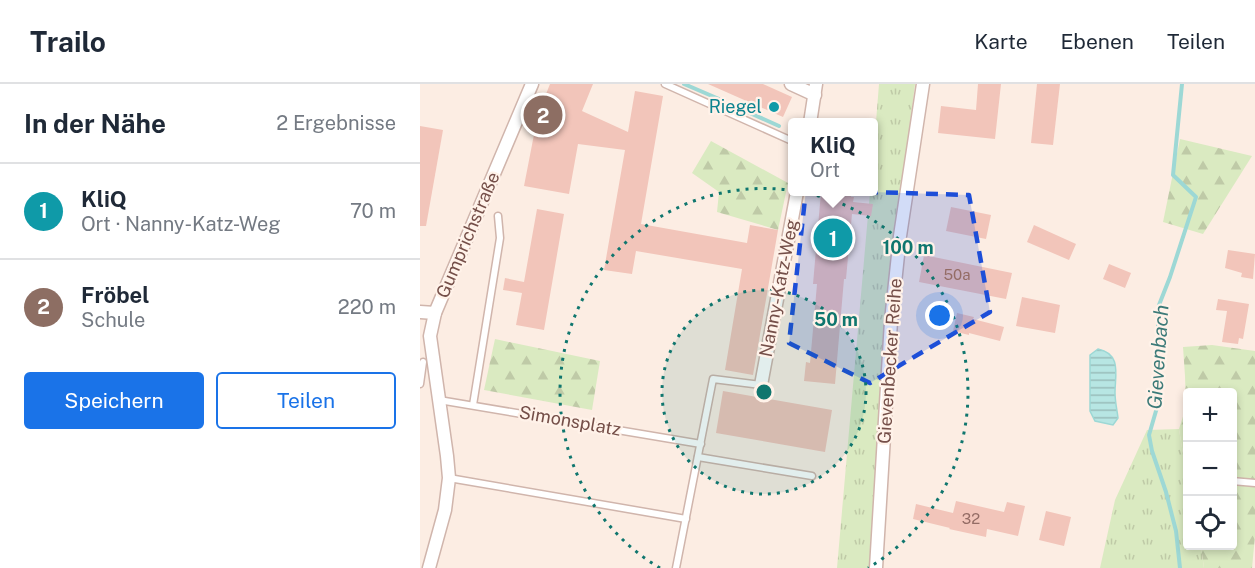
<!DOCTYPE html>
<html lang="de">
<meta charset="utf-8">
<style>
:root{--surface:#fff;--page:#f6f6f7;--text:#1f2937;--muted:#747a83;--line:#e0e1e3;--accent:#1a73e8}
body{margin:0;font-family:"Public Sans",sans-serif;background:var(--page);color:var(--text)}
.controls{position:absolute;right:18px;bottom:18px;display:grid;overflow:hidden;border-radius:6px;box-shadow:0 3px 9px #0003}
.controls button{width:54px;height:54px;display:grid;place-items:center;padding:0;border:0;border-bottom:2px solid var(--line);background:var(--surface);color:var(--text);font:30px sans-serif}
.you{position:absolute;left:520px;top:232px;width:21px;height:21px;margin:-15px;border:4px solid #fff;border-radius:50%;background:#1a73e8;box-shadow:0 0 0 9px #1a73e833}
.badge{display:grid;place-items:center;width:39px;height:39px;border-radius:50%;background:var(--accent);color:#fff;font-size:20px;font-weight:700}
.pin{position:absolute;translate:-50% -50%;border:3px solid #fff;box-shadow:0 2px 6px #0006}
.popup{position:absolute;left:368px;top:34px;width:90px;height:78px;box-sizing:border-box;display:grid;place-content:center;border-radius:6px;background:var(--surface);filter:drop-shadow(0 2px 4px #0005);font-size:20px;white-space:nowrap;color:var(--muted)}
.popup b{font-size:22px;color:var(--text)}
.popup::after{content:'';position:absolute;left:50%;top:100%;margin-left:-12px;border:12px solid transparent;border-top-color:var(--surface)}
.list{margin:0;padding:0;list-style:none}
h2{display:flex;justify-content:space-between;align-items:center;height:78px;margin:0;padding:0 24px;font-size:26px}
h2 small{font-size:20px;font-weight:400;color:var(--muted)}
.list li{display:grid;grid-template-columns:39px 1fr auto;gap:18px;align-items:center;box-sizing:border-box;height:96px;padding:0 24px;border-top:2px solid var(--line)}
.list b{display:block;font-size:22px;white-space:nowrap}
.list p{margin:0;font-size:20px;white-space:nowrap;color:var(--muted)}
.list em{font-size:20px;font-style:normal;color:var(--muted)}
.actions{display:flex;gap:12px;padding:18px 24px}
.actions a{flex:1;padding:14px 0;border:2px solid var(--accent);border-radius:6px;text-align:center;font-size:21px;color:var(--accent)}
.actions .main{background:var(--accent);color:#fff}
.icon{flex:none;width:33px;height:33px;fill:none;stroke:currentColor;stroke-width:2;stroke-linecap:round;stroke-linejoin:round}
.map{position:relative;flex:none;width:835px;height:484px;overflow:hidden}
header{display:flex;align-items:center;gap:36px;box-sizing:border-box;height:84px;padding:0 30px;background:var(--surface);border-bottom:2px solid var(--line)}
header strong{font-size:28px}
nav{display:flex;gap:33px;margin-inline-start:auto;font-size:21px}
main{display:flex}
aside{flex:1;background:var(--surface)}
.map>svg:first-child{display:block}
</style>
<header>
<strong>Trailo</strong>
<nav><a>Karte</a><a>Ebenen</a><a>Teilen</a></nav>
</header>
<main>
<aside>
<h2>In der Nähe<small>2 Ergebnisse</small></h2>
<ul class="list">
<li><span class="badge" style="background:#0f9aa8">1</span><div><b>KliQ</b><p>Ort · Nanny-Katz-Weg</p></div><em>70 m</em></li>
<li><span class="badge" style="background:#8d6e63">2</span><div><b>Fröbel</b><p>Schule</p></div><em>220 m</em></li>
</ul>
<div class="actions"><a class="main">Speichern</a><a>Teilen</a></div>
</aside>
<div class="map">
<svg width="835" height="484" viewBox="0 0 835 484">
<defs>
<pattern id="grass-tufts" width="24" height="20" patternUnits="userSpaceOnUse" patternTransform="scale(1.5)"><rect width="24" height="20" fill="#daeac1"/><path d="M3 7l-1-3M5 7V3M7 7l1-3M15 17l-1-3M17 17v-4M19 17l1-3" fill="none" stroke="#bfcaa7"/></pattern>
<pattern id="forest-firs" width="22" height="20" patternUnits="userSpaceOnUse" patternTransform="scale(1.5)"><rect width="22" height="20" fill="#daeac1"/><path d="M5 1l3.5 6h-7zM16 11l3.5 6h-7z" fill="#bfcaa7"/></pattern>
<pattern id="water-rules" width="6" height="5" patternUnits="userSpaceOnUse" patternTransform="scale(1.5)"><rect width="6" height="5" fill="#b7e6e3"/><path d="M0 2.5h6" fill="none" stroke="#99bdba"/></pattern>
</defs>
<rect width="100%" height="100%" fill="#fcede3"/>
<g fill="url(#grass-tufts)">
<path d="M459 0H495L480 122 456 484H417L450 108H454V63Z"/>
<path d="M759 345 767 395 768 462H781L784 484H680L695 416 727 346Z"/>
</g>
<g fill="url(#forest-firs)">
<path d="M760 55 832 72 783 150 743 138Z"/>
<path d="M291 57 368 99 358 146 297 128 299 108 272 89Z"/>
<path d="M75 255 180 277 172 326 64 306Z"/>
<path d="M792 261 835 267V452L832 484H784L781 462H812V308H768L767 395 759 345 766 323 765 292 763 263Z"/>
</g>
<path fill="url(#water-rules)" stroke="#9dd8d5" stroke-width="1.5" d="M678 265C702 270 695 291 695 309 695 317 697 326 698 334L693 341 675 337 670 327V271Z"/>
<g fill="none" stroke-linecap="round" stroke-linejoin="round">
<g stroke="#9dd8d5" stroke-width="4">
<path d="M264 0 299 15"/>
<path d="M312 21 359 42"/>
<path d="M760 484 756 447 746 408 732 367 729 351 738 320V235L739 221 750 193 776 113 753 91 762 0"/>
</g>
</g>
<g fill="#f2c5ba">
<path d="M130 0H173L162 27 208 48 215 7 243 12 221 140 327 159 330 141 358 146 333 291 305 286 322 185 216 167 212 190 184 186 205 66 158 60 149 110 104 102 118 30Z"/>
<path d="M288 0H343L372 13 363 33Z"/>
<path d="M558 0H581L575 55 518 49 521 22 556 26Z"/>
<path d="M617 0H640L633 61 611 59Z"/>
<path d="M0 42 23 46 6 142H0Z"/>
<path d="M401 108H432L431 113H434L433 118 453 120 451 132 432 130 426 195H424L415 300 384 297 386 278 390 279 397 200H393Z"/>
<path d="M531 123 571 131 566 155 526 147Z"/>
<path d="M117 125 144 130 124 246 96 241 102 209 83 206 85 194 104 198Z"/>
<path d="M614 141 656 160 649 176 607 158Z"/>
<path d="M808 166 835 170 833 195 821 193 822 189 805 184Z"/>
<path d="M504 171 592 189 586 215 499 198Z"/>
<path d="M689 180 711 189 705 204 683 195Z"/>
<path d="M602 213 640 221 635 249 596 242Z"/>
<path d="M798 215 829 220 823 255 819 254 818 260 802 258 807 227 796 226Z"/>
<path d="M537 229 554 233 553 235 584 243 580 257 549 249V251L533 247Z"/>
<path d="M303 307 412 326 405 368 296 349Z"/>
<path d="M536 417 584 428 587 418 605 422 598 452 567 445 566 453 529 445 530 444 493 435 496 420 533 429Z"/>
<path d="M626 427 651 433 644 462 619 456Z"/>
</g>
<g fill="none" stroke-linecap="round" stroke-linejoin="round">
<g stroke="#d0b5ac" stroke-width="9">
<g id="lane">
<path d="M245 0 372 57"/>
<path d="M0 300 3 278"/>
<path d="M19 316 281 360"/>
<path d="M53 321 80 154 78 132"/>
<path d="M278 373 392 392"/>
<path d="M29 394 266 435"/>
<path d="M812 397 835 399"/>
<path d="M256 484 293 295 341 301"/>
</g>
</g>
<g stroke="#d0b5ac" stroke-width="15">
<g id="street">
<path d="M371 0 395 11"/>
<path d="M390 39 396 0"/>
<path d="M0 228 15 229"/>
<path d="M341 301 377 108"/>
<path d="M9 484 25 426 29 394 27 372 10 252 15 229 112 0"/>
<path d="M456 484 471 237 480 152 503 0"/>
</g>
</g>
<use href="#lane" stroke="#fff" stroke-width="6"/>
<use href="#street" stroke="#fff" stroke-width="12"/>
</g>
<path fill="#1d4ed8" fill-opacity="0.2" stroke="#1d4ed8" stroke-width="4.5" stroke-dasharray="12 8" stroke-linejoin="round" d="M386 106 549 111 570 228 450 299 369 259Z"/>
<circle cx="344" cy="308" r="102" fill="#0f766e" fill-opacity=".12"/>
<g fill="none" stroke="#0f766e" stroke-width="3" stroke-dasharray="3 6">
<circle cx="344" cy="308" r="102"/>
<path d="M240 484A204 204 0 1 1 448 484"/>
</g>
<circle fill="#0f9aa8" stroke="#fff2e9" stroke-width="2" cx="354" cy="23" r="6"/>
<g text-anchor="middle" stroke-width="4.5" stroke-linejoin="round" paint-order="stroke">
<g font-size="15" fill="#946c65">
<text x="537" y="196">50a</text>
<text x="551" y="440">32</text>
</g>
<g font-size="18" fill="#0d838f" stroke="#fff2e9" text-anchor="end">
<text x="342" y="29">Riegel</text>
</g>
<g font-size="18" fill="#754f49" stroke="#fff2e9">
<text transform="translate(48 151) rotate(-67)" y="6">Gumprichstraße</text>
<text transform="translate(359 204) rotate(-79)" y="6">Nanny-Katz-Weg</text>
<text transform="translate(470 277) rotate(-86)" y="6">Gievenbecker Reihe</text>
<text transform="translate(150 337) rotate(10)" y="6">Simonsplatz</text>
</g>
<g font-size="20" font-style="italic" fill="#3c7a78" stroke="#fff2e9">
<text transform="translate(738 273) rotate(-86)" y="7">Gievenbach</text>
</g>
</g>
<circle cx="344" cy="308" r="9" fill="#0f766e" stroke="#fff2e9" stroke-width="3"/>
<g font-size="18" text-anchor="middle" font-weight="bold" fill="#0f766e" stroke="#fff2e9" stroke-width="4.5" stroke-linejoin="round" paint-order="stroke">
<text x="488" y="170">100 m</text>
<text x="416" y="242">50 m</text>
</g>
</svg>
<div class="controls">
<button>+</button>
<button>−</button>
<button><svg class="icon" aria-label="locate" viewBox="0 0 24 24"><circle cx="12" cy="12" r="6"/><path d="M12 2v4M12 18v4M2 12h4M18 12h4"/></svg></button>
</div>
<div class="you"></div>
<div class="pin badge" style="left:413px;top:154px;background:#0f9aa8">1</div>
<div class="popup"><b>KliQ</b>Ort</div>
<div class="pin badge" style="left:123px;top:31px;background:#8d6e63">2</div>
</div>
</main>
